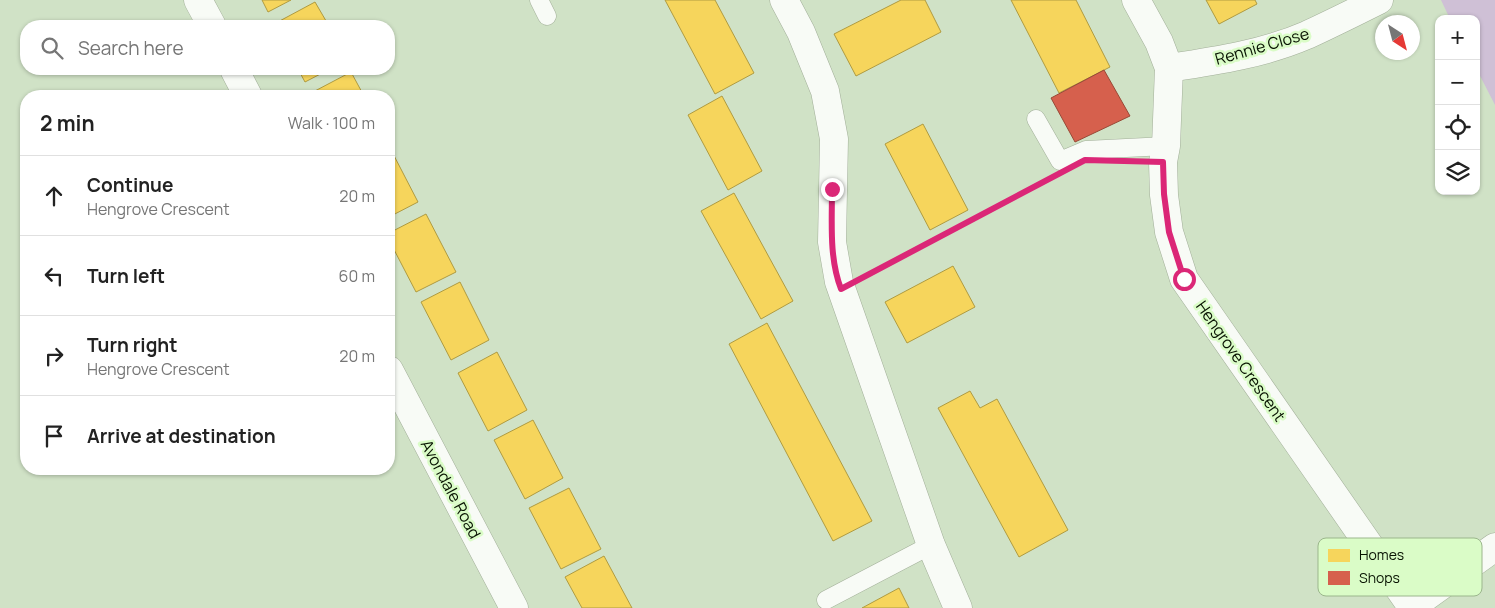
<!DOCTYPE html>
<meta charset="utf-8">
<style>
:root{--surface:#fff;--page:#f2f2f2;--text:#222;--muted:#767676;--line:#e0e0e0}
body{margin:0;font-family:Manrope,sans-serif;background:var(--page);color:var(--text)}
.controls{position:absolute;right:15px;top:15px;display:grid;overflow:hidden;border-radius:10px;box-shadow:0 1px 4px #0004}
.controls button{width:45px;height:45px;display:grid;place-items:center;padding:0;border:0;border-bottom:1px solid var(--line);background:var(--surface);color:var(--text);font:25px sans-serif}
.compass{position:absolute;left:1375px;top:15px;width:45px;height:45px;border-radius:50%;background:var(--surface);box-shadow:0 1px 4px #0004;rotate:144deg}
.stop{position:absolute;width:15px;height:15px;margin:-11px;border:4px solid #db2777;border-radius:50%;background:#fff}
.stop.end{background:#db2777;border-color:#fff;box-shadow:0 1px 5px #0008}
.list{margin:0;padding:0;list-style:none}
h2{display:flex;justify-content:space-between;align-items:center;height:65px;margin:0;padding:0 20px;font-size:21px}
h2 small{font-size:16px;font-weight:400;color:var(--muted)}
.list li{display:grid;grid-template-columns:32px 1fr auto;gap:15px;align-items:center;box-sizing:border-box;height:80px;padding:0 20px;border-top:1px solid var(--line)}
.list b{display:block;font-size:19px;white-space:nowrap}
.list p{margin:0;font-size:16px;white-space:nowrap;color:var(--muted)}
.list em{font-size:16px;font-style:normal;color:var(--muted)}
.icon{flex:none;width:28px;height:28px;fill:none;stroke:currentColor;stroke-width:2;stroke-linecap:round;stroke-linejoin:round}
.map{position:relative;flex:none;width:1495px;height:608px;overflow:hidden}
.search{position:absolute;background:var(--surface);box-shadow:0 1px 4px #0004;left:20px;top:20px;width:375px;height:55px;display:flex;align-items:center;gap:12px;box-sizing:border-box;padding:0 18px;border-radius:20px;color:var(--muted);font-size:19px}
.panel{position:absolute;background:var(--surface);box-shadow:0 1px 4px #0004;left:20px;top:90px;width:375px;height:385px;border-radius:20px}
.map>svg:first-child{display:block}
</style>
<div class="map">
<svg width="1495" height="608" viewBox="0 0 1495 608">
<rect width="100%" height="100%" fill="#d0e2c6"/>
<path fill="#cfc0d6" d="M1441 0H1495V105L1476 68V19H1450Z"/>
<g fill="#f6d55c" stroke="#af9b41">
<path d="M262 0H291L268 12Z"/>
<path d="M665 0H715L754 73 715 94Z"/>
<path d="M901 0H925L941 32 856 76 834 34Z"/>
<path d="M1011 0H1076L1110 67 1059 93Z"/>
<path d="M1206 0H1255L1257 4 1219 24Z"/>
<path d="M315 2 329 26H275L274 24Z"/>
<path d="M298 69H330L305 82Z"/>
<path d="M351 72 364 96H315L313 92Z"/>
<path d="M722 96 762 171 728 190 688 115Z"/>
<path d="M923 124 968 210 930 230 885 144Z"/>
<path d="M389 146 418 202 389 217Z"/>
<path d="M734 193 793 301 761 319 701 211Z"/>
<path d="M426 214 456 272 416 292 389 240V233Z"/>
<path d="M953 266 975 307 907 343 885 302Z"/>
<path d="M460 282 489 340 451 360 421 302Z"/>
<path d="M767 323 872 521 833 541 729 344Z"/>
<path d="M497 352 527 410 488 431 458 373Z"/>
<path d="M970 391 980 408 997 399 1068 530 1019 557 938 408Z"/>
<path d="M533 420 563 478 525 499 494 440Z"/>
<path d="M569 488 601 549 561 569 529 508Z"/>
<path d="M604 556 632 608H582L565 577Z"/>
<path d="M899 588 909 608H862Z"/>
</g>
<path fill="#d6604d" stroke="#984936" d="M1104 70 1130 116 1075 142 1051 98Z"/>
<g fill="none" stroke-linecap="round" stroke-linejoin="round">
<g stroke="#a2af99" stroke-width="19">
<g id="service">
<path d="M539 0 547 16"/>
<path d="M1036 119 1060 161 1086 150 1166 146"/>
<path d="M826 600 931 545"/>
</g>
</g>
<g stroke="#a2af99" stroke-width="29">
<g id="minor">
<path d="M198 0 212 26"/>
<path d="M784 0 801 32 825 91 834 139 832 242 839 282 931 545 958 608"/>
<path d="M1136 0 1159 42 1169 68 1166 146 1163 162 1164 195 1169 232 1184 279 1412 607"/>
<path d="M1169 68C1215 61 1263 54 1307 35 1331 24 1355 12 1379 0"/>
<path d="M234 69 248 96"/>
<path d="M389 370 514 608"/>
<path d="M1410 608 1495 547"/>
</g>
</g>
<path stroke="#c3c8c1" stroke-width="3" stroke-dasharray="4 2.5" stroke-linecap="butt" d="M871 274 1042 183"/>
<use href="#service" stroke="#f8fbf6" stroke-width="18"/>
<use href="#minor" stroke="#f8fbf6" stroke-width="28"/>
</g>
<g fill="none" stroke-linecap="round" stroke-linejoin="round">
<path stroke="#db2777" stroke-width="6" d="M832 189C832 222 829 258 841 289L1085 160 1163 162 1164 194 1169 232 1184 279"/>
</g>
<g text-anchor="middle" stroke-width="5" stroke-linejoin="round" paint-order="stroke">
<g font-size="16" fill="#081302" stroke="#dafcc7">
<text transform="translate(1262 46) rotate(-16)" y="6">Rennie Close</text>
<text transform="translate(1241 361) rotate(55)" y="6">Hengrove Crescent</text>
<text transform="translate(451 489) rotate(62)" y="6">Avondale Road</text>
</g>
</g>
<rect x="1318" y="538" width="164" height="58" rx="8" fill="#dafcc7" stroke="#9bb68c" stroke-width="1"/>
<rect x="1328" y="549" width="22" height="13" fill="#f6d55c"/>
<rect x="1328" y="571" width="22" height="14" fill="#d6604d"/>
<g font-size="14" fill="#081302">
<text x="1359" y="560">Homes</text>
<text x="1359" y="583">Shops</text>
</g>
</svg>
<div class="controls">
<button>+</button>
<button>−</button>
<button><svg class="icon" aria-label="locate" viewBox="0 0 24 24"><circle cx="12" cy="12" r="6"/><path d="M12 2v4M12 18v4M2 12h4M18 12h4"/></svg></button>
<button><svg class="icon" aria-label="layers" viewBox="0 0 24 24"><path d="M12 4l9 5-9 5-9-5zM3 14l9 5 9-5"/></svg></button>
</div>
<svg class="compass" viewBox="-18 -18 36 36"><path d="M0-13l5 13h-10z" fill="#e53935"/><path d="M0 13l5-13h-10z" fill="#767676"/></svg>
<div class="stop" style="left:1184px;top:279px"></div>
<div class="stop end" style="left:832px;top:189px"></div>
<div class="search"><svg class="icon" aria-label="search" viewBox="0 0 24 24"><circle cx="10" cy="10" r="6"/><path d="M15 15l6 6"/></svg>Search here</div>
<section class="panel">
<h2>2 min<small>Walk · 100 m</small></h2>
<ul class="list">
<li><svg class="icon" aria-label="ahead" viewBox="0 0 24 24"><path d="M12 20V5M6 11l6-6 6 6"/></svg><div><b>Continue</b><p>Hengrove Crescent</p></div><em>20 m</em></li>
<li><svg class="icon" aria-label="left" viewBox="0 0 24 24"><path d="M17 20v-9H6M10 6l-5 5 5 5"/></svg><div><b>Turn left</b></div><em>60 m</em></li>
<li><svg class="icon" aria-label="right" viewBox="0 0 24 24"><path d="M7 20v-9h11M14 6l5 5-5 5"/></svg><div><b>Turn right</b><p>Hengrove Crescent</p></div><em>20 m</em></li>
<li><svg class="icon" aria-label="arrive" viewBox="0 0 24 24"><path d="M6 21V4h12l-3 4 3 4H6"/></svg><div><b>Arrive at destination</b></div></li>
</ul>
</section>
</div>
